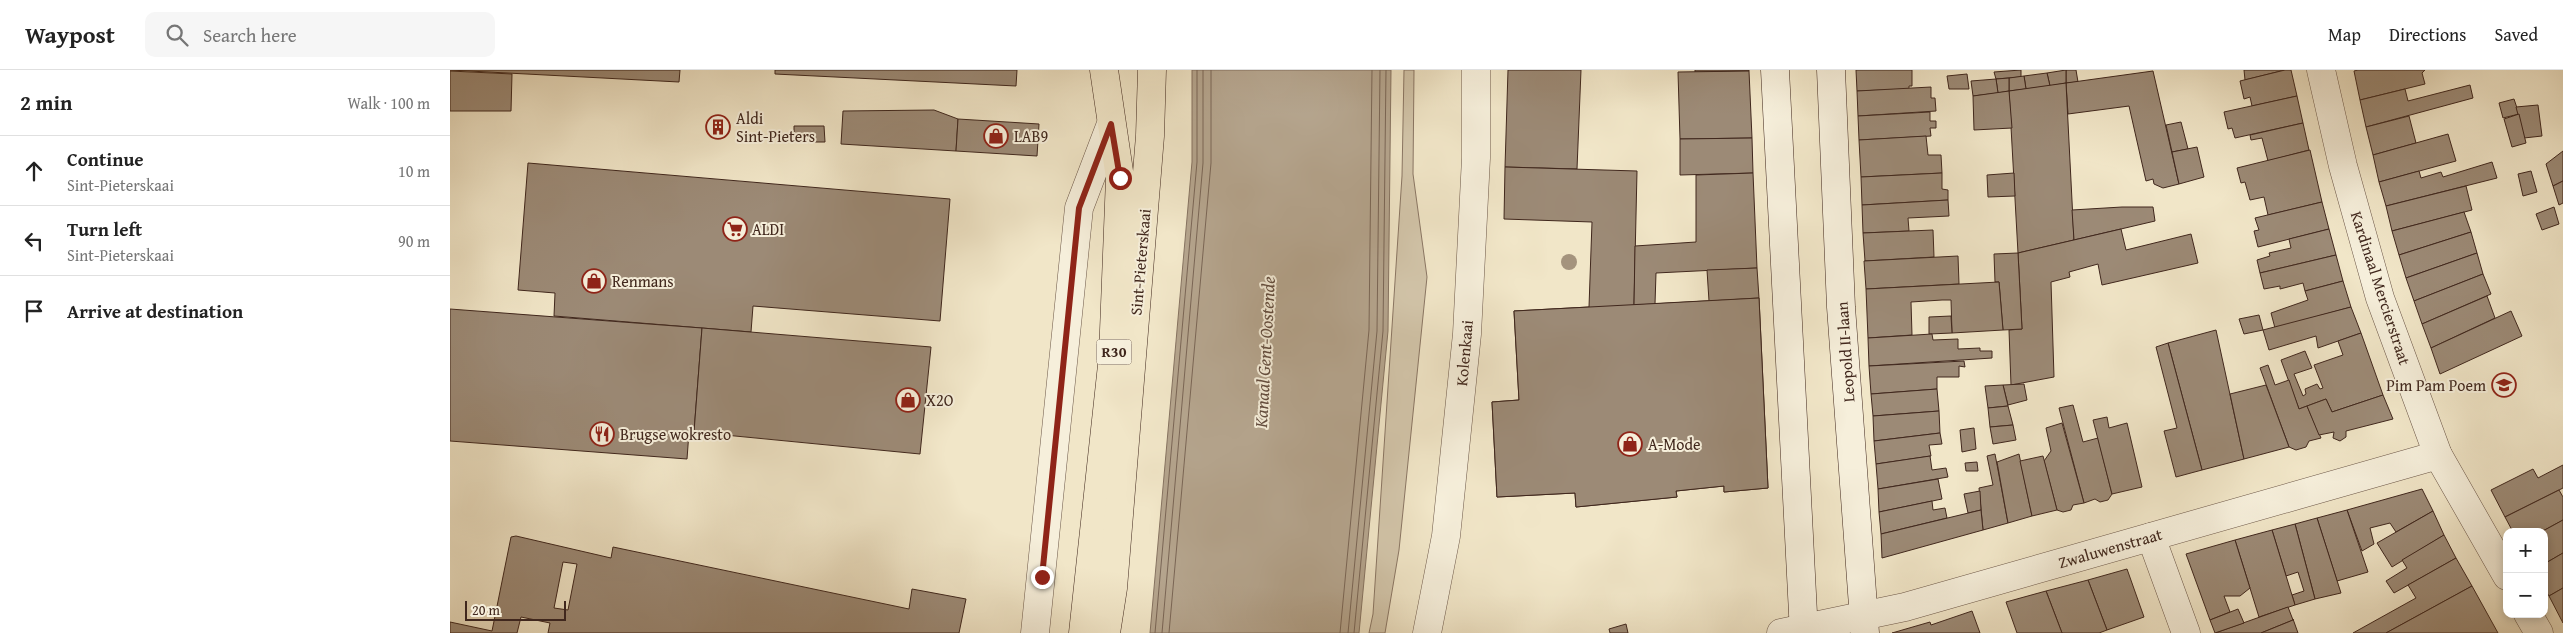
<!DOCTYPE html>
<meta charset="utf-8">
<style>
:root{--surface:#fff;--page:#f6f6f6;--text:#222;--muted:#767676;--line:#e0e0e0}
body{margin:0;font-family:"Gentium Book Plus",serif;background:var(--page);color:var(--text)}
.controls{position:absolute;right:15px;bottom:15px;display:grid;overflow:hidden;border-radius:10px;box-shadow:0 2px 8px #0003}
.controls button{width:45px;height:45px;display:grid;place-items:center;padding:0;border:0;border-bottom:1px solid var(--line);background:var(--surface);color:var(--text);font:25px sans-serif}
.scale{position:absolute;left:15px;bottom:12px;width:101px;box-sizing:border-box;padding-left:5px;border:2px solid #40271d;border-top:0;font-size:14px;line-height:18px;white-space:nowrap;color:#40271d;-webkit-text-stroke:4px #f6efdb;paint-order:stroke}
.stop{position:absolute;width:15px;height:15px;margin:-11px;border:4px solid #8f2418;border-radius:50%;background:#fff}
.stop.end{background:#8f2418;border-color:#fff;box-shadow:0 1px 5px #0008}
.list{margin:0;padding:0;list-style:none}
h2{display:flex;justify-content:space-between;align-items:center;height:65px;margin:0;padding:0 20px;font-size:21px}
h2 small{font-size:16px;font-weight:400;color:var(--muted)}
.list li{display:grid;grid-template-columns:32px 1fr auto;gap:15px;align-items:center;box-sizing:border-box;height:70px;padding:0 20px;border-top:1px solid var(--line)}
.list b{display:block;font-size:19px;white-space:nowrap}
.list p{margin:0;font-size:16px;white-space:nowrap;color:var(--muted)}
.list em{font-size:16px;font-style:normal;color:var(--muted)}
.icon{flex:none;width:28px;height:28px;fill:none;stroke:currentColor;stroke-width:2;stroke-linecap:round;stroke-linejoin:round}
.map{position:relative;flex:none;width:2113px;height:563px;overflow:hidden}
header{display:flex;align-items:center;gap:30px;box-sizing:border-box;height:70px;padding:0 25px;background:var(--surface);border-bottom:1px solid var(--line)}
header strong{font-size:24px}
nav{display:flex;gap:28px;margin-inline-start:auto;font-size:18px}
.search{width:350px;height:45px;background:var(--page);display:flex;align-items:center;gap:12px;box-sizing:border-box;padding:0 18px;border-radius:10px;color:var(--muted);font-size:19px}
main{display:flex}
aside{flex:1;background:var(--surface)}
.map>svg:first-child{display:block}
</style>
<header>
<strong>Waypost</strong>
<div class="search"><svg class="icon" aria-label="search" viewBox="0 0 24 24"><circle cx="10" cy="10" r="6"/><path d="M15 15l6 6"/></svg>Search here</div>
<nav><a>Map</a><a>Directions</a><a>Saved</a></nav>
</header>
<main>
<aside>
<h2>2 min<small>Walk · 100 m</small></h2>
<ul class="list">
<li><svg class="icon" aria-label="ahead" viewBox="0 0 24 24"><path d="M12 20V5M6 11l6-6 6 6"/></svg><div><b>Continue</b><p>Sint-Pieterskaai</p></div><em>10 m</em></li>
<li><svg class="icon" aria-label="left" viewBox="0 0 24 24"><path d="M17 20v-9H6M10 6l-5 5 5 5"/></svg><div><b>Turn left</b><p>Sint-Pieterskaai</p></div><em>90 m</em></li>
<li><svg class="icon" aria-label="arrive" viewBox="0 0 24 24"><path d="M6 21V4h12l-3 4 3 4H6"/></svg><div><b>Arrive at destination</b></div></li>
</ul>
</aside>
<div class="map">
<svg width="2113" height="563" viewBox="0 0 2113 563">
<rect width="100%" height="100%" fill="#f1e6c8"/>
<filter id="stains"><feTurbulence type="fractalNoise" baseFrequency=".004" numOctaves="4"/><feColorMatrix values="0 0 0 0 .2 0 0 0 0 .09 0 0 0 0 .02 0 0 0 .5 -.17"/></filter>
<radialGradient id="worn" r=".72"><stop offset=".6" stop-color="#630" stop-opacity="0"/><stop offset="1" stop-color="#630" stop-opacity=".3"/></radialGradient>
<path fill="#d3c6ab" stroke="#8a7664" d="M954 0H964L963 104 977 207 949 480 935 563H919L923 544 952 106Z"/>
<path fill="#b5a58e" stroke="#867361" d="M742 0H941L938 261 909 563H700L742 92Z"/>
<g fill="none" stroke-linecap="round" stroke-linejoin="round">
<g stroke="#7a6656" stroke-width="1">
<path d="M705 563 747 92V0"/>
<path d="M712 563 753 93V0"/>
<path d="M719 563 761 93V0"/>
<path d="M890 563 919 260 922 0"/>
<path d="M898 563 927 261 930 0"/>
<path d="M904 563 933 261 936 0"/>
</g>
</g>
<g fill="#9c8a76" stroke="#40271d" fill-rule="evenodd">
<path d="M0 0H230L229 12Z"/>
<path d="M325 0H567L566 16 325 4Z"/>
<path d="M1058 0H1131L1127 99 1055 97Z"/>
<path d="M1245 0H1299V1L1245 2Z"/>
<path d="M1406 0H1462V16H1459V19L1407 21Z"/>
<path d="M1571 0V7L1546 9 1544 2Z"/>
<path d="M1616 0H1626L1628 12 1616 13Z"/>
<path d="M1616 0V13L1600 16 1597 3Z"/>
<path d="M1794 0H1835L1795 10Z"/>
<path d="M1835 0H1841L1847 26 1802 36 1800 27 1794 29 1790 11Z"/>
<path d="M1908 0H1975L1972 3 1975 14 1910 30 1904 1Z"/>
<path d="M0 1 62 4 61 41H0Z"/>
<path d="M1299 1 1302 68 1230 69 1228 2Z"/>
<path d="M1703 1 1729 114 1713 118 1704 114 1703 109 1696 111 1679 36 1618 44 1616 13Z"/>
<path d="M1597 3 1600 16 1576 19 1574 6Z"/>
<path d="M1517 4 1519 19H1499L1497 6Z"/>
<path d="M1574 6 1576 19 1559 21V8Z"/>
<path d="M1559 8V21L1548 23 1546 9Z"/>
<path d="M1546 9 1548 23 1523 26 1521 11Z"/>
<path d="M1616 13 1624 170 1568 183 1559 21Z"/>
<path d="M2020 15 2023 28 1916 57 1910 30 1955 19 1958 31Z"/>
<path d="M1481 17V28H1485L1486 41 1408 46 1407 21Z"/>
<path d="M1559 21 1562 58 1524 60 1523 26Z"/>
<path d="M1847 26 1853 53 1785 68 1782 58 1778 59 1774 42Z"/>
<path d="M2064 29 2069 44 2053 48 2049 33Z"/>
<path d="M2088 35 2092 66 2074 68 2066 37Z"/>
<path d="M484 40 508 49 506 81 391 74 393 41Z"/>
<path d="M1480 42V51H1486V58H1480L1481 66 1409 70 1408 46Z"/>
<path d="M2069 44 2076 73 2062 77 2054 49Z"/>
<path d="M1959 46 1966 73 1923 85 1916 57Z"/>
<path d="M508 49 589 54 587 86 506 81Z"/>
<path d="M273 51 274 62H262V52Z"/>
<path d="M1731 52 1738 79 1722 82 1716 55Z"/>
<path d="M1853 53 1859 80 1818 91 1812 68 1801 70 1800 65Z"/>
<path d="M344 56H374L375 72H344Z"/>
<path d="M1998 64 2006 91 1929 112 1923 85Z"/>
<path d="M1476 66 1478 85H1491L1492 103 1411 107 1409 70Z"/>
<path d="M1302 68 1303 103 1230 105V69Z"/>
<path d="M1747 77 1754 107 1729 114 1722 82Z"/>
<path d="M1860 80 1872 132 1818 145 1814 127 1800 130 1795 112 1791 113 1787 98Z"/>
<path d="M2113 81V111L2103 116 2096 94Z"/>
<path d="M2042 92 2047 108 1936 136 1929 112 1969 101 1971 108 1991 102 1993 107Z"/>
<path d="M78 93 500 129 490 251 303 236 301 262 104 246 105 223 68 220Z"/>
<path d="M1055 97 1187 101 1184 235 1309 228 1318 418 1274 422V416L1226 421 1227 427 1126 437 1125 423 1047 427 1042 332 1069 330 1064 241 1139 237 1142 152 1054 149Z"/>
<path d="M2081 101 2087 122 2073 126 2068 104Z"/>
<path d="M1303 103 1307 198 1206 203 1205 234 1184 235 1185 176 1246 172V105Z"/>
<path d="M1492 103V119L1498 120V130L1412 135 1411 107Z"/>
<path d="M1564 103 1565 126 1538 127 1537 105Z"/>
<path d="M2113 111V133L2109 135 2103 116Z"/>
<path d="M2016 116 2022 140 1942 161 1936 136Z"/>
<path d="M1498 130 1499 146 1458 148 1459 161 1413 163 1412 135Z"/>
<path d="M1872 132 1879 159 1808 177 1804 161 1809 160 1805 148Z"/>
<path d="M1672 137H1703L1705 151 1624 170 1622 140Z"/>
<path d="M2104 137 2109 154 2092 160 2086 144Z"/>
<path d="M2014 142 2021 162 1949 185 1942 161Z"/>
<path d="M1671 159 1676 180 1741 164 1748 193 1652 215 1648 194 1619 202 1620 207 1601 212 1604 307 1561 315 1559 260 1572 259 1568 183Z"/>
<path d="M1879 159 1886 185 1810 203 1807 190 1820 186 1819 183 1841 178 1839 169Z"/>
<path d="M1483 160 1484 187 1415 191 1413 163Z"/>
<path d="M2021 162 2027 183 1956 208 1949 185Z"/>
<path d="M1568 183 1572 259 1553 260 1549 212H1545L1544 184Z"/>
<path d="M2027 183 2033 204 1964 231 1956 208Z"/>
<path d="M1886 185 1893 211 1855 221 1853 213 1830 219V216L1814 219 1810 203Z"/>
<path d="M1508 186 1509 214 1416 219 1414 191Z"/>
<path d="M1307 198 1309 228 1259 231 1257 200Z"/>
<path d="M2033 204 2041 224 1972 254 1964 231Z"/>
<path d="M1893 211 1901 237 1825 258 1821 243 1858 230 1855 221Z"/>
<path d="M1549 212 1553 260 1502 263 1501 230H1492L1461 232 1462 265 1418 268 1416 219Z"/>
<path d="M2037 226 2045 248 1981 278 1972 254Z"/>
<path d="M1309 228 1318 418 1274 422V416L1226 421 1227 427 1126 437 1125 423 1047 427 1042 332 1069 330 1064 241Z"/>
<path d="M1901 237 1911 263 1868 278 1866 266 1819 280 1813 260Z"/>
<path d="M0 239 252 258 244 362H239L237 389 0 371Z"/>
<path d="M2061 241 2072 266 1990 304 1981 278Z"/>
<path d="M1809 245 1813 260 1794 264 1789 249Z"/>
<path d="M1501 246 1502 263 1479 264V247Z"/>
<path d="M252 258 481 277 470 384 244 362Z"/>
<path d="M1766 260 1794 389 1752 400 1718 273Z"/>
<path d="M1911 263 1933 325 1882 342 1876 329 1849 339 1831 290 1855 281 1862 298 1844 304 1853 326 1856 324 1855 319 1867 314 1870 319 1873 318 1864 295 1893 285 1888 271Z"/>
<path d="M1482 264 1483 270 1508 269V279L1530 278V281H1542V288L1419 296 1418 268Z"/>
<path d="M1718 273 1752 400 1726 407 1714 361 1727 358 1706 277Z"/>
<path d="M1514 291 1515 297 1509 296V307H1487V319L1421 324 1419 296Z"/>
<path d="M1818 295 1825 315 1839 310 1849 339 1857 336 1871 368 1859 371 1856 377 1846 380 1839 377 1810 298Z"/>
<path d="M1574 314 1577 330 1558 335 1553 315Z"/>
<path d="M1553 315 1558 336 1538 338 1535 316Z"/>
<path d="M1816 315 1839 377 1794 389 1780 324Z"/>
<path d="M1487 319 1489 341 1423 346 1421 324Z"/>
<path d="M1933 325 1943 349 1896 361V367L1890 371 1883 368 1884 362 1869 365 1857 336 1876 329 1882 342Z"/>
<path d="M1623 335 1633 372 1648 368 1662 424 1658 430 1650 432 1645 429 1634 433 1609 338Z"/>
<path d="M1558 336 1563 355 1540 357 1538 338Z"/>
<path d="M1489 341 1490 363 1424 371 1423 346Z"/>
<path d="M1657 347 1659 358 1677 353 1692 417 1662 424 1643 350Z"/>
<path d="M1612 353 1634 433 1623 435 1621 440 1613 442 1607 440 1594 391 1601 381 1596 358Z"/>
<path d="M1563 355 1566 370 1543 374 1540 357Z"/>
<path d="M1524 358 1526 379 1512 382 1510 360Z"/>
<path d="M1490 363 1492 374 1479 375 1481 386 1426 394 1424 371Z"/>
<path d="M1545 384 1558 453 1533 460 1529 418 1543 415 1537 386Z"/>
<path d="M1569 384 1582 446 1558 453 1547 392Z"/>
<path d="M1480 386 1482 400 1496 398 1498 407 1428 419 1426 394Z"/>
<path d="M1593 386 1607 440 1582 446 1570 391Z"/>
<path d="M1527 392 1528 401H1516L1515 393Z"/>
<path d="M2113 395V418L2055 447 2041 420 2083 399 2088 408Z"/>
<path d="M1488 409 1492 429 1429 442 1428 419Z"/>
<path d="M1972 419 1983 441 1946 462 1940 453 1920 458 1924 474 1912 481 1897 440Z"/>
<path d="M2109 420 2113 427V450L2091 462H2063L2055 447Z"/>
<path d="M1530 421 1531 440 1518 443 1514 424Z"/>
<path d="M1482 431 1483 440 1495 438 1497 448 1431 464 1429 442Z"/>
<path d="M1531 440 1533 460 1432 488 1431 464Z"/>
<path d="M1897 440 1918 502 1887 511 1867 448Z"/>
<path d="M1983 441 1994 465 1942 497 1927 473Z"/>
<path d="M1867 448 1891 523 1865 529 1845 454Z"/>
<path d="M2113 450V483L2094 494V462H2091Z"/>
<path d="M1845 454 1865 529 1845 535 1842 525 1854 521 1848 502 1836 506 1822 460Z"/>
<path d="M1822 460 1845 535 1809 547 1785 470Z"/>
<path d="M1994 465 2006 488 1944 523 1936 511 1957 498 1952 490Z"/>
<path d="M66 466 161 488 163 477 459 539 462 519 516 529 509 563H98L100 553 71 547 67 563H0V552L42 561 61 467ZM113 492 127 494 118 540 104 538Z"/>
<path d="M1785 470 1800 518 1790 526H1774L1780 542 1760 550 1736 484Z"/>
<path d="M2113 483V518L2099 526 2094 518V494Z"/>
<path d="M2006 488 2022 516 1936 563H1903L1966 528 1958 515Z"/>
<path d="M1677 499 1694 547 1657 560 1638 510Z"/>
<path d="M1638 510 1657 560 1649 563H1612L1596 521Z"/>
<path d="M2022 516 2048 563H1936Z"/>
<path d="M2113 518V553L2099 526Z"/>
<path d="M1596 521 1612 563H1567L1556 532Z"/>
<path d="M1838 537 1843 550 1811 563H1765Z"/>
<path d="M1788 539 1794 553 1765 563 1760 550Z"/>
<path d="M1522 541 1530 563H1442L1480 552 1481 555Z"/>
<path d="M1843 549 1848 563H1811L1843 550Z"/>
<path d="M1176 554 1178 563H1160L1159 559Z"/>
</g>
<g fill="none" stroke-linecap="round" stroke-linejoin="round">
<g stroke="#6c5748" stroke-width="29">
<g id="street">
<path d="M1871 0 1893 96 1930 228 1988 385 2057 506"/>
<path d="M1701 467 1736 563"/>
<path d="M2078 544 2089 563"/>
<path d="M585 563 629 138 661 54"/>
<path d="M977 563 996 466 1017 264 1026 88V0"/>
<path d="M1331 563 1455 537 1988 385"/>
</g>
</g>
<g stroke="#40271d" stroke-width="29">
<g id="secondary">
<path d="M1325 0 1354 563"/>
<path d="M1381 0 1391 237 1415 563"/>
</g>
</g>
<g stroke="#40271d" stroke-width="29">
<g id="primary">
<path d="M633 563 663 286 670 108 654 0"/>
<path d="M656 563 663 518 700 66 702 0"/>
</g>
</g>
<use href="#street" stroke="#f6efdb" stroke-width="28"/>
<use href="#secondary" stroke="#f6efdb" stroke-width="28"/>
<use href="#primary" stroke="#f1e6c8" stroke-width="28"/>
</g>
<circle fill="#a4937d" cx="1119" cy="192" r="8"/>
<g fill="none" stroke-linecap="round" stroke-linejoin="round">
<path stroke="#8f2418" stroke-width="6" d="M592 507 629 138 661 54 670 108"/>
</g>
<defs>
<g id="building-ring" transform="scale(1.25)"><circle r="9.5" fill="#f6efdb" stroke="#8f2418" stroke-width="1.5"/><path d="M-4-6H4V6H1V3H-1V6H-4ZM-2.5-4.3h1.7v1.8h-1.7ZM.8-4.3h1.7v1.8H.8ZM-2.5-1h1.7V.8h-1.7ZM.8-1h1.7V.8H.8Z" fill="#8f2418"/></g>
<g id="shop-ring" transform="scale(1.25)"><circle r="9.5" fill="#f6efdb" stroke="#8f2418" stroke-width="1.5"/><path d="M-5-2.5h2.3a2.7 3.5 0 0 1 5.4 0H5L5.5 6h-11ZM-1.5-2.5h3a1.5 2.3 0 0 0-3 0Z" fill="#8f2418"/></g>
<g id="supermarket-ring" transform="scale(1.25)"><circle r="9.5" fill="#f6efdb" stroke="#8f2418" stroke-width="1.5"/><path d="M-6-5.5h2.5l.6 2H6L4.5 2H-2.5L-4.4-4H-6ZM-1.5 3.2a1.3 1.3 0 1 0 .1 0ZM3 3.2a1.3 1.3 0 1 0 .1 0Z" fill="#8f2418"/></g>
<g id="school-ring" transform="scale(1.25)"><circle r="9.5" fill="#f6efdb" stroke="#8f2418" stroke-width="1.5"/><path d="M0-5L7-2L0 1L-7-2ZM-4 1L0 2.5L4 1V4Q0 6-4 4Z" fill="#8f2418"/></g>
<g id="restaurant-ring" transform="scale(1.25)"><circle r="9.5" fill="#f6efdb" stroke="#8f2418" stroke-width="1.5"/><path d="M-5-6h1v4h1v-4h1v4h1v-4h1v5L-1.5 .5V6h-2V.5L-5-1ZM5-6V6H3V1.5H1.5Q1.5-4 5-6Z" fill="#8f2418"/></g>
</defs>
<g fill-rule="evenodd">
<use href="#building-ring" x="268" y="57"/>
<use href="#shop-ring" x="546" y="66"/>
<use href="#supermarket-ring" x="285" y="159"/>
<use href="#shop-ring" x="144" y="211"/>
<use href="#school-ring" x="2054" y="315"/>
<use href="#shop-ring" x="458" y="330"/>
<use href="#restaurant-ring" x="152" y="364"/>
<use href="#shop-ring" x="1180" y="374"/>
</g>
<g text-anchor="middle" stroke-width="4" stroke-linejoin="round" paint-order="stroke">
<rect fill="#f6efdb" stroke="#776356" stroke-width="1" x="646.5" y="269.5" width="35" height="25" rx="4"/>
<g font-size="15" font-weight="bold" fill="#40271d">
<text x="664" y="287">R30</text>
</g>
<g font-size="16" fill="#40271d" stroke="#f6efdb" text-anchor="start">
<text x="286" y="54">Aldi<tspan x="286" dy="18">Sint-Pieters</tspan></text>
<text x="564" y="72">LAB9</text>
<text x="302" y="165">ALDI</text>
<text x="162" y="217">Renmans</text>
<text x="2036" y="321" text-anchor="end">Pim Pam Poem</text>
<text x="476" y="336">X2O</text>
<text x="170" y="370">Brugse wokresto</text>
<text x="1198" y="380">A-Mode</text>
</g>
<g font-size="16" fill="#40271d" stroke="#f6efdb">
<text transform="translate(690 192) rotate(-85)" y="6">Sint-Pieterskaai</text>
<text transform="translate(1931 218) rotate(72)" y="6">Kardinaal Mercierstraat</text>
<text transform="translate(1395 282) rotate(-94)" y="6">Leopold II-laan</text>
<text transform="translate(1014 283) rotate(-85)" y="6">Kolenkaai</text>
<text transform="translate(1660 478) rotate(-16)" y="6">Zwaluwenstraat</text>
</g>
<g font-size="18" font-style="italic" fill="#634d3f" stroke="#f6efdb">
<text transform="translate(815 282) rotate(-87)" y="6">Kanaal Gent-Oostende</text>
</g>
</g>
<rect width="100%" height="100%" filter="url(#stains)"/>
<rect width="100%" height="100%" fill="url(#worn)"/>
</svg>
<div class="controls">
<button>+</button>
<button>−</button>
</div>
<div class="scale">20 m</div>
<div class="stop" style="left:670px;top:108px"></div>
<div class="stop end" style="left:592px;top:507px"></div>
</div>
</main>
